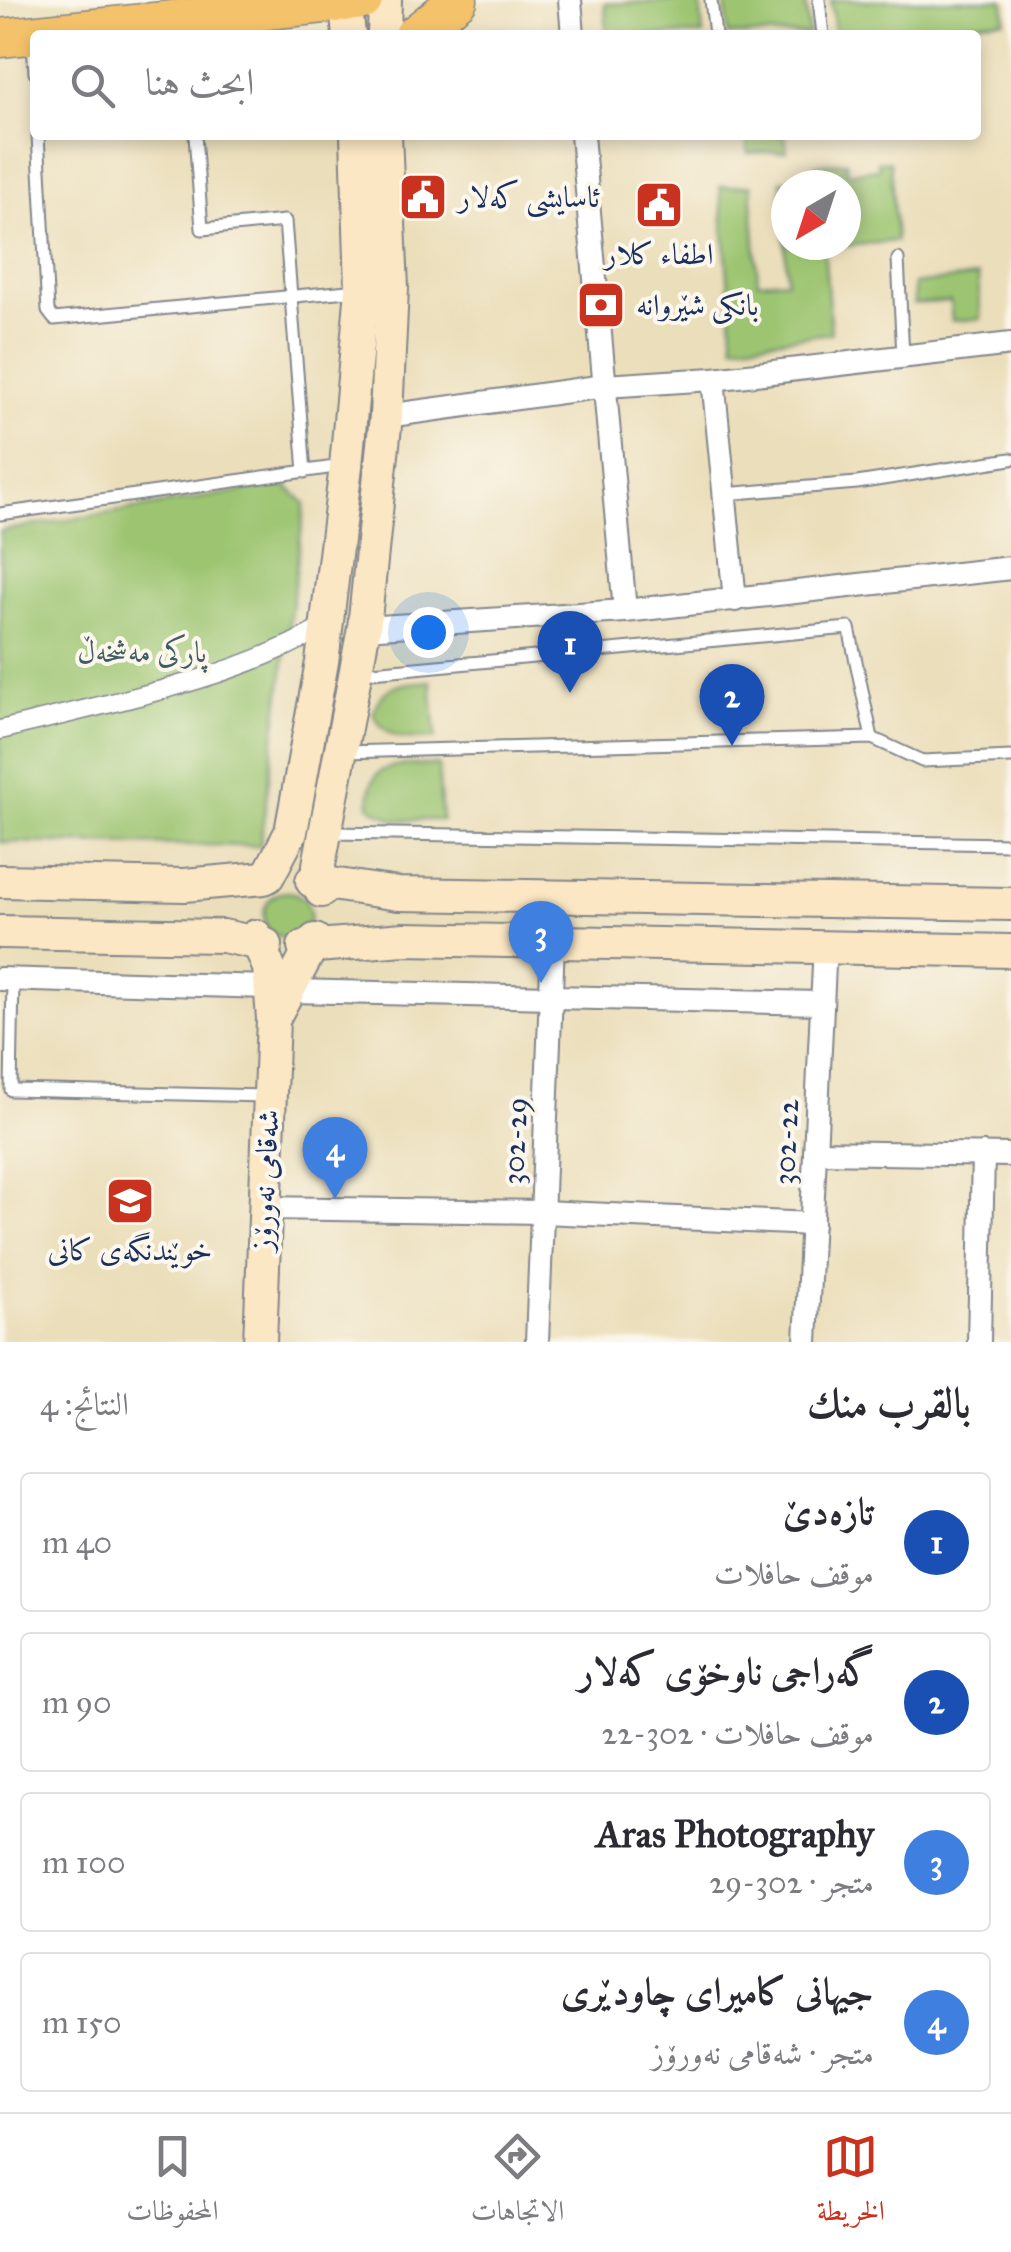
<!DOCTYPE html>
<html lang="ar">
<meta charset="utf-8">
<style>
:root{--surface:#fff;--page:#f2f2f3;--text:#2b2b33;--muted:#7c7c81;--line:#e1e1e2;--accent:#c8321e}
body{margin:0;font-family:"IM FELL Great Primer",Amiri,serif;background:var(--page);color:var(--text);direction:rtl}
.compass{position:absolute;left:771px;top:170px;width:90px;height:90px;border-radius:50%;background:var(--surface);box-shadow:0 5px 15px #0003;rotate:219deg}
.you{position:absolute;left:428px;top:632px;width:35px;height:35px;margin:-25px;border:8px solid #fff;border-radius:50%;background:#1a73e8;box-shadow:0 0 0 15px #1a73e833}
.badge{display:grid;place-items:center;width:65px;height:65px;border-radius:50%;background:var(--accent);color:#fff;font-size:32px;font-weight:700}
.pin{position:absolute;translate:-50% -82px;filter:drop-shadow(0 2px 5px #0008)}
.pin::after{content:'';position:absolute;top:52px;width:35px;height:30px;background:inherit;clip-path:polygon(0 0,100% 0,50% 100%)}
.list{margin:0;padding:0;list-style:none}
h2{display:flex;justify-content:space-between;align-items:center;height:130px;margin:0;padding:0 40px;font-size:42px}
h2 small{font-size:32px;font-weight:400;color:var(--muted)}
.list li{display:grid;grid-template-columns:65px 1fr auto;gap:30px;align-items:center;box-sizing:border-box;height:140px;margin:0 20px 20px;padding:0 20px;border:2px solid var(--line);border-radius:10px}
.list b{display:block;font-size:38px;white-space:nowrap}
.list p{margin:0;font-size:32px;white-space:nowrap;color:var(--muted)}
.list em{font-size:32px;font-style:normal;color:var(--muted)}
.icon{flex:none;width:55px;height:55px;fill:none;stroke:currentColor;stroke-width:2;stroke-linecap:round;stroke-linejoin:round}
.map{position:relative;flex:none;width:1011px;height:1342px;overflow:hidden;direction:ltr}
.search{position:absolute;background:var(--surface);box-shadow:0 5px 15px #0003;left:30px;right:30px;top:30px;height:110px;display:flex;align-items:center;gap:25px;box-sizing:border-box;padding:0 35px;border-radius:10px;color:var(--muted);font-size:38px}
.sheet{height:770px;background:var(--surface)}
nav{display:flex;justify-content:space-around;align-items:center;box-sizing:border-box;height:140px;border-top:2px solid var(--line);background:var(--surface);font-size:28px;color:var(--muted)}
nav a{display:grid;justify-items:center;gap:5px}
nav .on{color:var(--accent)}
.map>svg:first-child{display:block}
</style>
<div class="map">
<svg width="1011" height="1342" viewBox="0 0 1011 1342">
<rect width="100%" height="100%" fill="#fbf7ec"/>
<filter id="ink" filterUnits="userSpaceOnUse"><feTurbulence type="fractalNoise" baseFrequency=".01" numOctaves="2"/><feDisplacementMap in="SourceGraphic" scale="20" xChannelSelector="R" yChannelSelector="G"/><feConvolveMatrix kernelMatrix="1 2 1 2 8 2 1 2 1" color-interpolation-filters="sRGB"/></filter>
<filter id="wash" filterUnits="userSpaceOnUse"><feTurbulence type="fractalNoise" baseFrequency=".0048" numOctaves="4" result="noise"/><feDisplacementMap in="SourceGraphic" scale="40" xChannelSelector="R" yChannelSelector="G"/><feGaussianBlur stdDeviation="2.25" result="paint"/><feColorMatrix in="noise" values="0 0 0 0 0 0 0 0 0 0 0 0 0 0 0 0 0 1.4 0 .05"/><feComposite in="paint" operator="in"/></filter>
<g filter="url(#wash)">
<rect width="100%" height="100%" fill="#ebdeba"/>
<g fill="#9dc571" stroke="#5c7a68" stroke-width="2.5" fill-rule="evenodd">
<path d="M700 0 703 35H607L605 4Z"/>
<path d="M725 0H805L809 35H728Z"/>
<path d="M831 0H1004L1005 20 835 35Z"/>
<path d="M747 135H785L787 151 748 153Z"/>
<path d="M890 161 896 241 824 248 831 333 734 345 720 187 751 185 758 282 787 280 781 181 816 179 815 165 846 162 847 173 879 169 878 162ZM786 185H846V245H786Z"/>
<path d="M978 276 981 319 952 321 950 301 914 304V284Z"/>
<path d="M284 484 305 503 260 846 0 842V531Z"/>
<path d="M431 681 436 738C405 739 389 742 373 714 383 682 401 684 431 681Z"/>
<path d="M438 765 442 820H394L370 807C366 757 401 766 438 765Z"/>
<circle cx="287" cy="915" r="23"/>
</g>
</g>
<g filter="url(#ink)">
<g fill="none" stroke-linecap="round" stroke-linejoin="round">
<g stroke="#83868c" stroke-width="15">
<g id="service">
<path d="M711 0 715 35"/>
<path d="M819 0 823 35"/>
<path d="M33 42 35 73"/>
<path d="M38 135 48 311 54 319 358 290"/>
<path d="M195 135 202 229 285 221 305 472"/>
<path d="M898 259 903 356"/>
<path d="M724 494 857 483 1011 459"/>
<path d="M0 514 342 466"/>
<path d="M361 673 849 628 872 738"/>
<path d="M345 752 872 738 922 761 1011 757"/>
<path d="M330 833 1011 844"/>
<path d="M13 979 11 1090 265 1096"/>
</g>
</g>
<g stroke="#83868c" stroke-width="21">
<path id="pedestrian" d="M0 730C106 703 233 681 327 625"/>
</g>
<g stroke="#83868c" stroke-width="26">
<g id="minor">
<path d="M570 0 573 35"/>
<path d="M582 135 625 611"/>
<path d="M713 379 735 600"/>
<path d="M386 416 605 386 713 379 1011 344"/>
<path d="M364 628 625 611 1011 568"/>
<path d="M0 979 269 987"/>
<path d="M291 991 822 1003"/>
<path d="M815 1152 1011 1155"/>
<path d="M262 1208 542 1212 812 1224"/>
<path d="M537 1342 553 942"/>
<path d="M806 1342 825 944"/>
<path d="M979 1342 983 1154"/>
</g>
</g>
<g stroke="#83868c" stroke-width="36">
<g id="secondary">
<path d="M345 0 349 35"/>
<path d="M384 35 385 0"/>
<path d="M268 876 291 832 322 662 346 466 362 289 357 135"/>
<path d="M0 881 184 885 264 878"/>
<path d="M312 881 398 894 1011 904"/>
<path d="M321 891 319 865 364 628 386 416 392 288 385 135"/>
<path d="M0 932 223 936 266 945"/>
<path d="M256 936 269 968 273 1019 260 1342"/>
<path d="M304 947 404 939 1011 951"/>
<path d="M273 1019 315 940"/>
</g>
</g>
<g stroke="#83868c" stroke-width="41">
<g id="trunk">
<path d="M414 35 458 0"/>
<path d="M0 38 363 0"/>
</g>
</g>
<use href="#service" stroke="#fff" stroke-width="11"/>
<use href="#pedestrian" stroke="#fff" stroke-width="18"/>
<use href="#minor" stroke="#fff" stroke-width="22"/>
<use href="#secondary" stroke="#fbe7c3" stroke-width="32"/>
<use href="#trunk" stroke="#f4c26a" stroke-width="38"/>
</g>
</g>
<defs>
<g id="civic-square" transform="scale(2.5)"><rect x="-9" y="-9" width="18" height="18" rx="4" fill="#c8321e" stroke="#fbf7ec"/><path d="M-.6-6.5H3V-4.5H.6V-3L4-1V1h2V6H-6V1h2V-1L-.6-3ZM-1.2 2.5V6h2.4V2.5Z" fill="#fff"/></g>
<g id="bank-square" transform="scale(2.5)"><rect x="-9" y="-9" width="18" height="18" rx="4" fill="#c8321e" stroke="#fbf7ec"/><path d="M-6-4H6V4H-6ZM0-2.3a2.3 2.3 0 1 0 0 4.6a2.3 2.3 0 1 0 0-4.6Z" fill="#fff"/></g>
<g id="school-square" transform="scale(2.5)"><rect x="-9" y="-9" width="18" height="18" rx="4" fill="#c8321e" stroke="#fbf7ec"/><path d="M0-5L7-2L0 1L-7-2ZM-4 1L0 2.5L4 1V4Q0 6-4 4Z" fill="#fff"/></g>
</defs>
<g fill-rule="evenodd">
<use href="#civic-square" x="423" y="197"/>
<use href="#civic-square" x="659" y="205"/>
<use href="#bank-square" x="601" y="305"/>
<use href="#school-square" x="130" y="1201"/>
</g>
<g text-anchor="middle" stroke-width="8" stroke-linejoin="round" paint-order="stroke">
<g font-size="30" fill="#1b2f5e" stroke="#fbf7ec" text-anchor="start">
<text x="458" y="207">ئاسایشی کەلار</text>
<text x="659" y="264" text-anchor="middle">اطفاء كلار</text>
<text x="636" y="315">بانکی شێروانە</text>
<text x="130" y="1260" text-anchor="middle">خوێندنگەی کانی</text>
</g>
<g font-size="30" fill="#425c64" stroke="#fbf7ec">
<text x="142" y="662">پارکی مەشخەڵ</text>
</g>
<g font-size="30" fill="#1b2f5e" stroke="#fbf7ec">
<text transform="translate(515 1141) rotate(-87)" y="10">302-29</text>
<text transform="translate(786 1142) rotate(-87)" y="10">302-22</text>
<text transform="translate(265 1180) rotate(-87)" y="10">شەقامی نەورۆز</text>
</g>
</g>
</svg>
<svg class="compass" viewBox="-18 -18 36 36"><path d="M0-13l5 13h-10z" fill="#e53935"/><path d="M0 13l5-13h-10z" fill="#7c7c81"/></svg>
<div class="you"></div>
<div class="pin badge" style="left:570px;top:693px;background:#1a4fb4">1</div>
<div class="pin badge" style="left:732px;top:746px;background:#1a4fb4">2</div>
<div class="pin badge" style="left:541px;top:983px;background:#3f7fe0">3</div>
<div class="pin badge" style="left:335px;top:1199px;background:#3f7fe0">4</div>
<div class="search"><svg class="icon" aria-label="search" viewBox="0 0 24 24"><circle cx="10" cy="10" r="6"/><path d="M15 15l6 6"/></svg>ابحث هنا</div>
</div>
<section class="sheet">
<h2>بالقرب منك<small>النتائج: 4</small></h2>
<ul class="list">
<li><span class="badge" style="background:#1a4fb4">1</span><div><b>تازەدێ</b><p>موقف حافلات</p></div><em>40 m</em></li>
<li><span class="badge" style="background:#1a4fb4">2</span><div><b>گەراجی ناوخۆی کەلار</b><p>موقف حافلات · 302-22</p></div><em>90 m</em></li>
<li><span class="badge" style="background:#3f7fe0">3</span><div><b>Aras Photography</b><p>متجر · 302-29</p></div><em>100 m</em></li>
<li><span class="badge" style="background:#3f7fe0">4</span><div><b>جيهانى كاميراى چاودێری</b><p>متجر · شەقامی نەورۆز</p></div><em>150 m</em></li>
</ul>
</section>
<nav>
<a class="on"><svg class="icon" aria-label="map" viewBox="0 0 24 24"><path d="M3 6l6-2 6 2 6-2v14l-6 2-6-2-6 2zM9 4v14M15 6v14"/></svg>الخريطة</a>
<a><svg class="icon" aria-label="directions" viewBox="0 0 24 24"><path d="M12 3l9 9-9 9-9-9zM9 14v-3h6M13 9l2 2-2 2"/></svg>الاتجاهات</a>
<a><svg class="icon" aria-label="saved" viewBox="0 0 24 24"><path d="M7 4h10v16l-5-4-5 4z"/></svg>المحفوظات</a>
</nav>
